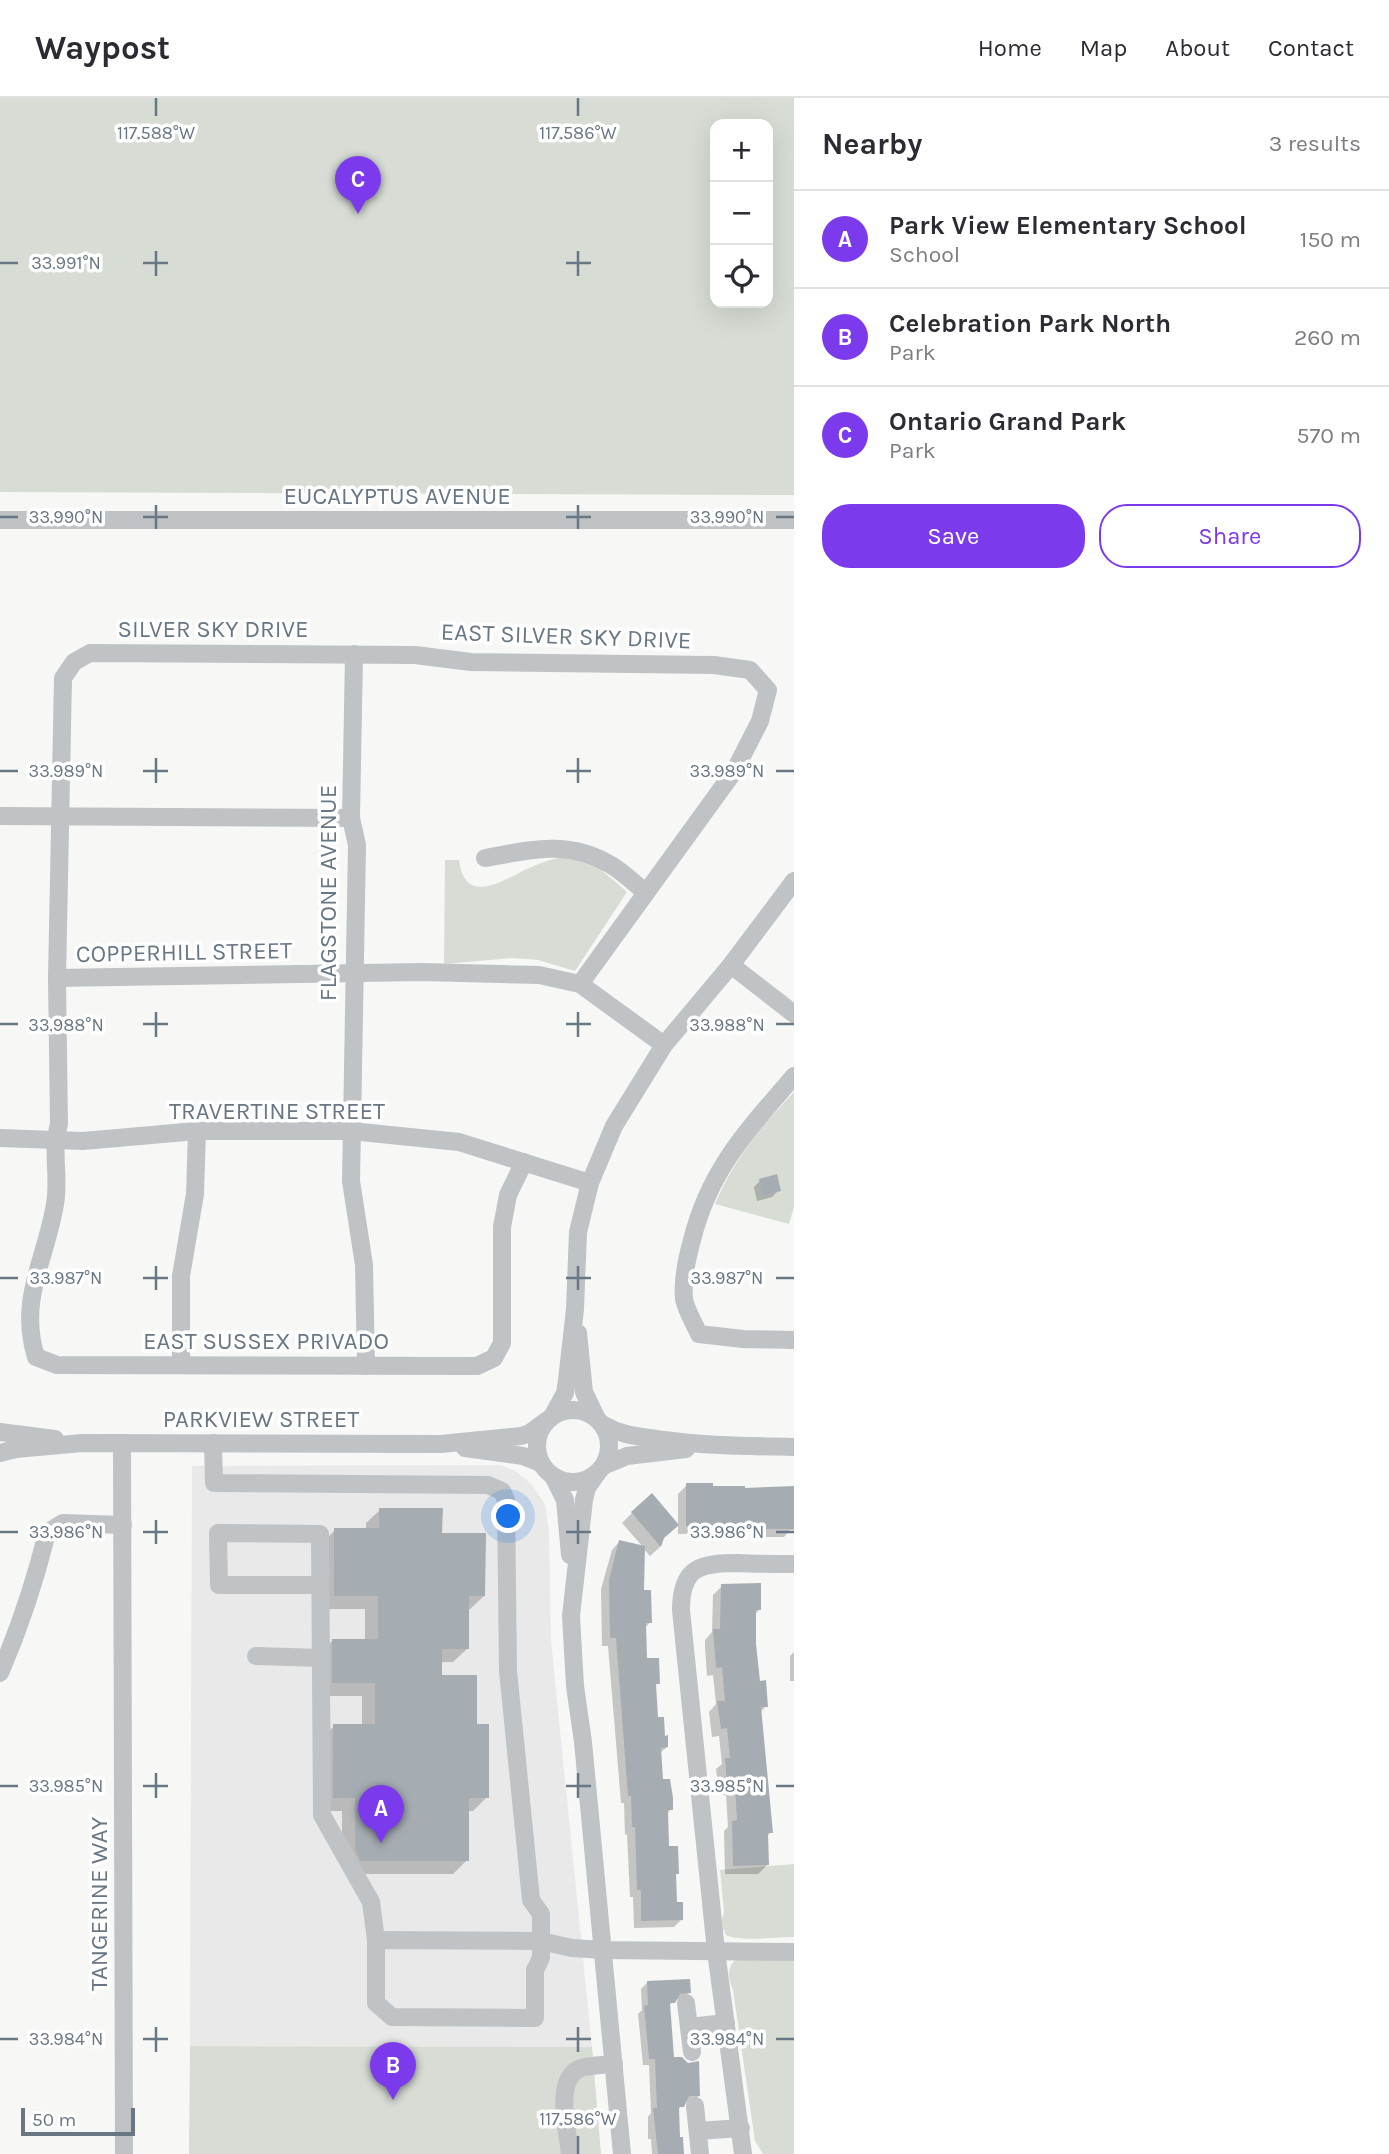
<!DOCTYPE html>
<meta charset="utf-8">
<style>
:root{--surface:#fff;--page:#f2f2f3;--text:#2b2b33;--muted:#7c7c81;--line:#e1e1e2;--accent:#7c3aed}
body{margin:0;font-family:Karla,sans-serif;background:var(--page);color:var(--text)}
.controls{position:absolute;right:21px;top:21px;display:grid;overflow:hidden;border-radius:14px;box-shadow:0 7px 28px #0002}
.controls button{width:63px;height:63px;display:grid;place-items:center;padding:0;border:0;border-bottom:2px solid var(--line);background:var(--surface);color:var(--text);font:35px sans-serif}
.scale{position:absolute;left:21px;bottom:18px;width:114px;box-sizing:border-box;padding-left:7px;border:4px solid #697784;border-top:0;font-size:19px;line-height:24px;white-space:nowrap;color:#697784;-webkit-text-stroke:5px #fff;paint-order:stroke}
.you{position:absolute;left:509px;top:1419px;width:24px;height:24px;margin:-18px;border:5px solid #fff;border-radius:50%;background:#1a73e8;box-shadow:0 0 0 10px #1a73e833}
.badge{display:grid;place-items:center;width:46px;height:46px;border-radius:50%;background:var(--accent);color:#fff;font-size:23px;font-weight:700}
.pin{position:absolute;translate:-50% -58px;filter:drop-shadow(0 2px 4px #0008)}
.pin::after{content:'';position:absolute;top:37px;width:24px;height:21px;background:inherit;clip-path:polygon(0 0,100% 0,50% 100%)}
.list{margin:0;padding:0;list-style:none}
h2{display:flex;justify-content:space-between;align-items:center;height:91px;margin:0;padding:0 28px;font-size:30px}
h2 small{font-size:23px;font-weight:400;color:var(--muted)}
.list li{display:grid;grid-template-columns:46px 1fr auto;gap:21px;align-items:center;box-sizing:border-box;height:98px;padding:0 28px;border-top:2px solid var(--line)}
.list b{display:block;font-size:26px;white-space:nowrap}
.list p{margin:0;font-size:23px;white-space:nowrap;color:var(--muted)}
.list em{font-size:23px;font-style:normal;color:var(--muted)}
.actions{display:flex;gap:14px;padding:21px 28px}
.actions a{flex:1;padding:16px 0;border:2px solid var(--accent);border-radius:28px;text-align:center;font-size:24px;color:var(--accent)}
.actions .main{background:var(--accent);color:#fff}
.icon{flex:none;width:38px;height:38px;fill:none;stroke:currentColor;stroke-width:2;stroke-linecap:round;stroke-linejoin:round}
.map{position:relative;flex:none;width:794px;height:2056px;overflow:hidden}
header{display:flex;align-items:center;gap:42px;box-sizing:border-box;height:98px;padding:0 35px;background:var(--surface);border-bottom:2px solid var(--line)}
header strong{font-size:33px}
nav{display:flex;gap:38px;margin-inline-start:auto;font-size:24px}
main{display:flex}
aside{flex:1;background:var(--surface)}
.map>svg:first-child{display:block}
</style>
<header>
<strong>Waypost</strong>
<nav><a>Home</a><a>Map</a><a>About</a><a>Contact</a></nav>
</header>
<main>
<div class="map">
<svg width="794" height="2056" viewBox="0 0 794 2056">
<rect width="100%" height="100%" fill="#f7f8f5"/>
<path fill="#e8e9e8" d="M501 1367 517 1374 532 1387 545 1406 549 1433 551 1543 592 1949 190 1948 192 1368Z"/>
<g fill="#d7dcd5" fill-rule="evenodd">
<path d="M0 0H794V397L0 394ZM715 26H768V205H715Z"/>
<path d="M561 759C593 761 604 774 627 794L575 873 538 862 513 860 444 866 445 762H459C465 810 505 781 529 770 540 765 550 762 561 759Z"/>
<path d="M794 994V1109L789 1126 715 1106C735 1059 760 1031 794 994Z"/>
<path d="M794 1766V1839C777 1839 738 1844 726 1837L721 1826 724 1813 720 1772Z"/>
<path d="M737 1860 794 1862V2056H763L755 2043 733 1892C728 1880 726 1870 737 1860Z"/>
<path d="M190 1948 592 1949 601 2056H189Z"/>
</g>
<g fill="#0003">
<path d="M760 1083 779 1092 772 1099 757 1103 754 1089Z"/>
<path d="M687 1387 743 1392 794 1390V1432H790L784 1439H754V1434H725L721 1438H709V1435L678 1436V1396Z"/>
<path d="M380 1412 441 1437 484 1498 470 1511H467V1551L453 1564H440V1579L475 1628 487 1699 473 1713H467V1762L453 1776H347L342 1766V1713H320L321 1642 334 1628H362V1598H320L319 1556 333 1542H365V1511H321V1446L335 1432H366V1425Z"/>
<path d="M632 1415 662 1441 660 1449 650 1458 643 1450V1494L650 1524 645 1530V1562L658 1585 654 1589 656 1621 667 1649 660 1655 661 1683 671 1711 666 1717 667 1750 677 1775 675 1778V1806L682 1821 674 1829 634 1830 633 1799H630L627 1736 625 1737 624 1705H621L608 1548H602L601 1491 612 1452 620 1443 643 1449 622 1425Z"/>
<path d="M722 1488 759 1512 755 1516 754 1546 758 1585 766 1608 760 1615 771 1734 766 1739 767 1767 758 1776H725L724 1733 728 1729 726 1697H719L716 1671 722 1666 719 1638 712 1639 709 1614 716 1606 713 1577 707 1578 705 1549V1542L712 1534 713 1497Z"/>
<path d="M794 1554V1583H790V1558Z"/>
<path d="M648 1884 689 1894 683 1901H675L668 1909 673 1961 699 1998 692 2004H684L678 2012 679 2041 682 2056H652L651 2041H648V2019L651 2015 649 1967H643L638 1916 642 1912 641 1891Z"/>
</g>
<g fill="#a5adb3">
<path d="M777 1076 781 1093 763 1097 759 1081Z"/>
<path d="M686 1385H713V1388H745V1390L794 1388V1431H762V1426H732V1430H717V1427L686 1428Z"/>
<path d="M652 1395 679 1427 664 1440 661 1449 631 1414Z"/>
<path d="M379 1410H443L442 1435H486L485 1498H469V1551H442V1577H477V1626H489V1700H469V1763H361L355 1752V1700H333V1626H375V1585H332V1541H378V1498H334V1430H379Z"/>
<path d="M619 1442 645 1448 644 1492H651L652 1525H646L647 1560H659L660 1586H656L658 1619H664L665 1638 668 1637V1649L661 1650 663 1681H670L673 1700V1712H668L669 1748H678L679 1776H676L677 1804H683V1822L641 1823V1792H637L635 1729H632L631 1698H628L616 1540H610L609 1482Z"/>
<path d="M761 1485V1512H756V1546L760 1583 766 1582 768 1609H761L773 1735H768L769 1767 733 1768 732 1723 737 1722 735 1688 727 1689 725 1660H730L727 1630 721 1631 717 1603H725L722 1569 716 1570 713 1531H720L721 1486Z"/>
<path d="M690 1881 691 1895 680 1896 675 1905H670L674 1959H682L688 1965 699 1963 700 1998H689L684 2009H679L680 2039H683L684 2056H658L653 2010H657L655 1961H649L644 1908 648 1907 647 1883Z"/>
</g>
<g fill="none" stroke-linecap="round" stroke-linejoin="round">
<g stroke="#bfc3c6" stroke-width="18">
<path d="M0 422H794"/>
<path d="M354 556 351 720 357 747 351 1083 364 1167 366 1268"/>
<path d="M0 718 351 720"/>
<path d="M485 760C531 752 568 741 611 767 623 774 634 785 645 794"/>
<path d="M731 867 794 916"/>
<path d="M57 880 422 874 539 877 580 886 664 947"/>
<path d="M794 978C748 1032 710 1070 692 1142 687 1160 682 1181 684 1201 686 1212 694 1225 699 1236L743 1241 794 1242"/>
<path d="M0 1040 83 1043 197 1033H351L459 1044 590 1085"/>
<path d="M524 1064 508 1097 502 1129V1245L494 1260 477 1268 57 1267 36 1259C18 1201 46 1162 55 1106 60 1079 51 1053 59 1026L57 880 63 580 74 564 90 555 415 557 471 564 714 567 750 572 768 592 760 623 735 672 580 886"/>
<path d="M578 1235 584 1294 596 1319"/>
<path d="M181 1267V1178L195 1096 197 1033"/>
<circle cx="573" cy="1348" r="36"/>
<path d="M553 1317 565 1295 567 1282 575 1211 578 1134 590 1085 614 1028 664 947 731 867 794 783"/>
<path d="M602 1326C625 1339 639 1338 664 1342 708 1348 750 1348 794 1349"/>
<path d="M0 1334 55 1341"/>
<path d="M122 1345 124 2056"/>
<path d="M213 1345 214 1385 488 1387 502 1393 506 1402 508 1573 531 1802 541 1816V1843L376 1842V1905L392 1919 535 1920V1872L541 1860V1843L572 1850 603 1852 794 1854"/>
<path d="M465 1350 523 1358 541 1365"/>
<path d="M0 1355 16 1351 82 1345 441 1346 521 1338 530 1335 546 1323"/>
<path d="M603 1368 627 1358 686 1351"/>
<path d="M598 1374 587 1390 584 1402 571 1518 575 1588 583 1644 622 2056"/>
<path d="M553 1378 565 1402 570 1457"/>
<path d="M320 1487H219L218 1435 320 1436 322 1717 371 1804 376 1842"/>
<path d="M256 1558 321 1560"/>
<path d="M0 1575C20 1529 35 1483 47 1435L63 1425 123 1427"/>
<path d="M686 1905 692 1954"/>
<path d="M689 1929 726 1925"/>
<path d="M695 2008 700 2056"/>
<path d="M698 2033 741 2030"/>
<path d="M570 2056C568 2033 553 1981 581 1970 590 1967 604 1967 614 1966"/>
<path d="M743 2056 716 1853 681 1512C681 1469 700 1465 738 1465 757 1466 775 1466 794 1466"/>
</g>
</g>
<path fill="none" stroke="#697784" stroke-width="2.5" d="M156 0V18M578 0V18M156 153V178M578 153V178M0 165H18M143 165H168M566 165H591M156 407V431M578 407V431M0 419H18M143 419H168M566 419H591M776 419H794M156 660V685M578 660V685M0 673H18M143 673H168M566 673H591M776 673H794M156 914V939M578 914V939M0 926H18M143 926H168M566 926H591M776 926H794M156 1168V1192M578 1168V1192M0 1180H18M143 1180H168M566 1180H591M776 1180H794M156 1422V1446M578 1422V1446M0 1434H18M143 1434H168M566 1434H591M776 1434H794M156 1675V1700M578 1675V1700M0 1688H18M143 1688H168M566 1688H591M776 1688H794M156 1929V1954M578 1929V1954M0 1941H18M143 1941H168M566 1941H591M776 1941H794M578 2038V2056"/>
<g text-anchor="middle" stroke-width="7" stroke-linejoin="round" paint-order="stroke">
<g font-size="24" fill="#697784" stroke="#fff">
<text x="397" y="406">EUCALYPTUS AVENUE</text>
<text x="213" y="539">SILVER SKY DRIVE</text>
<text transform="translate(566 538) rotate(2)" y="8">EAST SILVER SKY DRIVE</text>
<text transform="translate(328 795) rotate(-90)" y="8">FLAGSTONE AVENUE</text>
<text transform="translate(184 854) rotate(-1)" y="8">COPPERHILL STREET</text>
<text x="277" y="1021">TRAVERTINE STREET</text>
<text x="266" y="1251">EAST SUSSEX PRIVADO</text>
<text x="261" y="1329">PARKVIEW STREET</text>
<text transform="translate(99 1806) rotate(-90)" y="8">TANGERINE WAY</text>
</g>
</g>
<g font-size="18" text-anchor="middle" fill="#697784" stroke="#fff" stroke-width="7" stroke-linejoin="round" paint-order="stroke">
<text x="156" y="41">117.588°W</text>
<text x="578" y="41">117.586°W</text>
<text x="66" y="171">33.991°N</text>
<text x="66" y="425">33.990°N</text>
<text x="727" y="425">33.990°N</text>
<text x="66" y="679">33.989°N</text>
<text x="727" y="679">33.989°N</text>
<text x="66" y="933">33.988°N</text>
<text x="727" y="933">33.988°N</text>
<text x="66" y="1186">33.987°N</text>
<text x="727" y="1186">33.987°N</text>
<text x="66" y="1440">33.986°N</text>
<text x="727" y="1440">33.986°N</text>
<text x="66" y="1694">33.985°N</text>
<text x="727" y="1694">33.985°N</text>
<text x="66" y="1947">33.984°N</text>
<text x="727" y="1947">33.984°N</text>
<text x="578" y="2027">117.586°W</text>
</g>
</svg>
<div class="controls">
<button>+</button>
<button>−</button>
<button><svg class="icon" aria-label="locate" viewBox="0 0 24 24"><circle cx="12" cy="12" r="6"/><path d="M12 2v4M12 18v4M2 12h4M18 12h4"/></svg></button>
</div>
<div class="scale">50 m</div>
<div class="you"></div>
<div class="pin badge" style="left:381px;top:1745px">A</div>
<div class="pin badge" style="left:393px;top:2002px">B</div>
<div class="pin badge" style="left:358px;top:116px">C</div>
</div>
<aside>
<h2>Nearby<small>3 results</small></h2>
<ul class="list">
<li><span class="badge">A</span><div><b>Park View Elementary School</b><p>School</p></div><em>150 m</em></li>
<li><span class="badge">B</span><div><b>Celebration Park North</b><p>Park</p></div><em>260 m</em></li>
<li><span class="badge">C</span><div><b>Ontario Grand Park</b><p>Park</p></div><em>570 m</em></li>
</ul>
<div class="actions"><a class="main">Save</a><a>Share</a></div>
</aside>
</main>
